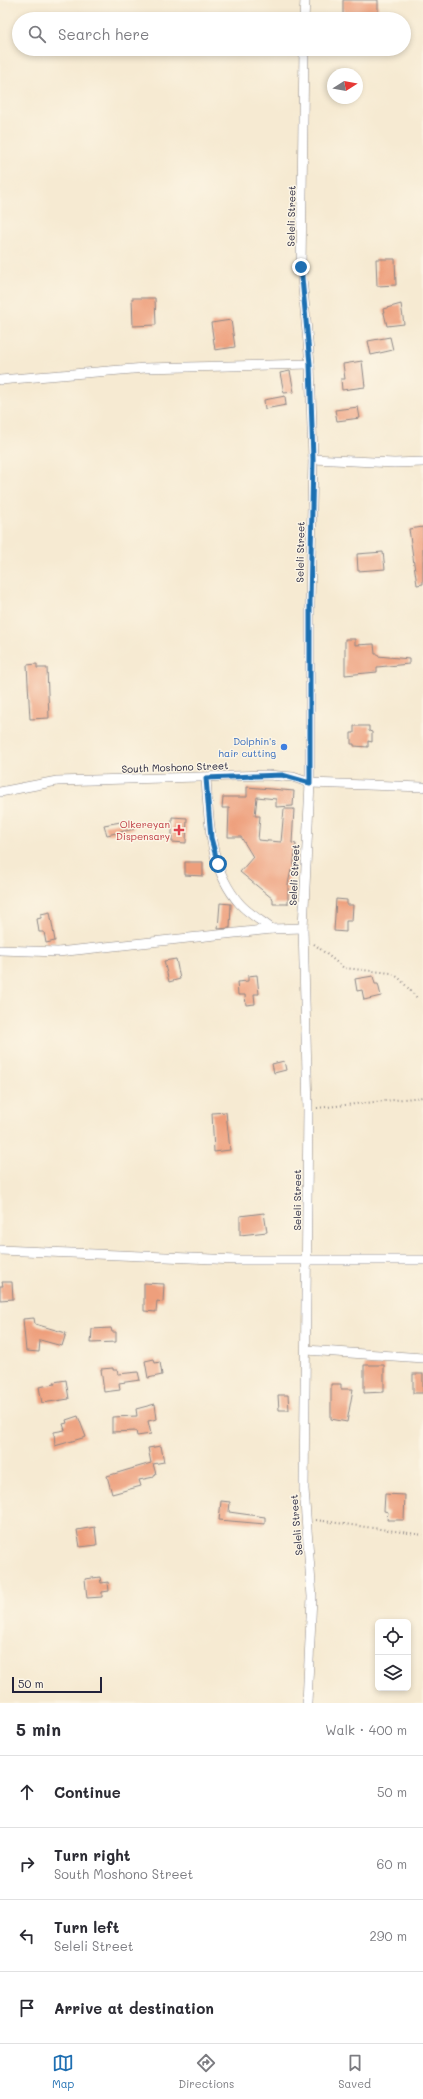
<!DOCTYPE html>
<meta charset="utf-8">
<style>
:root{--surface:#fff;--page:#f2f2f3;--text:#2b2b33;--muted:#7c7c81;--line:#e1e1e2;--accent:#1f6fb2}
body{margin:0;font-family:Mali,sans-serif;background:var(--page);color:var(--text)}
.controls{position:absolute;right:12px;bottom:12px;display:grid;overflow:hidden;border-radius:6px;box-shadow:0 2px 6px #0003}
.controls button{width:36px;height:36px;display:grid;place-items:center;padding:0;border:0;border-bottom:1px solid var(--line);background:var(--surface);color:var(--text);font:20px sans-serif}
.compass{position:absolute;left:327px;top:68px;width:36px;height:36px;border-radius:50%;background:var(--surface);box-shadow:0 2px 6px #0003;rotate:79deg}
.scale{position:absolute;left:12px;bottom:10px;width:90px;box-sizing:border-box;padding-left:4px;border:2px solid #22223b;border-top:0;font-size:11px;line-height:14px;white-space:nowrap;color:#22223b;-webkit-text-stroke:3px #fcf5e5;paint-order:stroke}
.stop{position:absolute;width:12px;height:12px;margin:-9px;border:3px solid #1f6fb2;border-radius:50%;background:#fff}
.stop.end{background:#1f6fb2;border-color:#fff;box-shadow:0 1px 4px #0008}
.list{margin:0;padding:0;list-style:none}
h2{display:flex;justify-content:space-between;align-items:center;height:52px;margin:0;padding:0 16px;font-size:17px}
h2 small{font-size:13px;font-weight:400;color:var(--muted)}
.list li{display:grid;grid-template-columns:26px 1fr auto;gap:12px;align-items:center;box-sizing:border-box;height:72px;padding:0 16px;border-top:1px solid var(--line)}
.list b{display:block;font-size:15px;white-space:nowrap}
.list p{margin:0;font-size:13px;white-space:nowrap;color:var(--muted)}
.list em{font-size:13px;font-style:normal;color:var(--muted)}
.icon{flex:none;width:22px;height:22px;fill:none;stroke:currentColor;stroke-width:2;stroke-linecap:round;stroke-linejoin:round}
.map{position:relative;flex:none;width:423px;height:1703px;overflow:hidden}
.search{position:absolute;background:var(--surface);box-shadow:0 2px 6px #0003;left:12px;right:12px;top:12px;height:44px;display:flex;align-items:center;gap:10px;box-sizing:border-box;padding:0 14px;border-radius:22px;color:var(--muted);font-size:15px}
.sheet{height:340px;background:var(--surface)}
nav{display:flex;justify-content:space-around;align-items:center;box-sizing:border-box;height:56px;border-top:1px solid var(--line);background:var(--surface);font-size:11px;color:var(--muted)}
nav a{display:grid;justify-items:center;gap:2px}
nav .on{color:var(--accent)}
.map>svg:first-child{display:block}
</style>
<div class="map">
<svg width="423" height="1703" viewBox="0 0 423 1703">
<rect width="100%" height="100%" fill="#fcf5e5"/>
<filter id="ink" filterUnits="userSpaceOnUse"><feTurbulence type="fractalNoise" baseFrequency=".025" numOctaves="2"/><feDisplacementMap in="SourceGraphic" scale="8" xChannelSelector="R" yChannelSelector="G"/><feConvolveMatrix kernelMatrix="1 2 1 2 8 2 1 2 1" color-interpolation-filters="sRGB"/></filter>
<filter id="wash" filterUnits="userSpaceOnUse"><feTurbulence type="fractalNoise" baseFrequency=".012" numOctaves="4" result="noise"/><feDisplacementMap in="SourceGraphic" scale="16" xChannelSelector="R" yChannelSelector="G"/><feGaussianBlur stdDeviation="0.9" result="paint"/><feColorMatrix in="noise" values="0 0 0 0 0 0 0 0 0 0 0 0 0 0 0 0 0 1.4 0 .05"/><feComposite in="paint" operator="in"/></filter>
<g filter="url(#wash)">
<rect width="100%" height="100%" fill="#f6ead2"/>
<g id="blocks">
<g fill="#ee9f7c">
<rect x="343" y="0" width="35" height="15"/>
<path d="M376 259H395L396 285 377 286Z"/>
<path d="M132 298H155L156 325 133 326Z"/>
<path d="M401 304 404 324 387 326 383 309Z"/>
<path d="M231 320 235 347 215 350 211 323Z"/>
<path d="M390 337 393 350 371 355 368 341Z"/>
<path d="M362 361 365 387 342 390 341 379H345L343 364Z"/>
<path d="M290 371 294 392 284 393 280 373Z"/>
<path d="M285 396 286 405 265 409 264 400Z"/>
<path d="M358 407 360 418 337 421 335 410Z"/>
<path d="M423 527V584L417 585 409 529Z"/>
<path d="M383 552 385 569 358 571 357 554Z"/>
<path d="M345 639H355V645L374 644 375 654H378V656L409 659V664L377 667V672L345 675Z"/>
<path d="M37 664V668H47L49 718 30 719 27 665Z"/>
<path d="M354 726H369V731L372 732V742L368 741V747L354 746V744H351V733H354Z"/>
<path d="M247 787 294 791 293 806 276 807V799L257 797 255 816H260L258 840 281 842 284 809H294L292 843 296 844 293 870H291L288 884V904H273V899L240 872 253 857 241 837H228L229 808H222L223 797H247Z"/>
<path d="M172 817 187 818 186 843 172 842Z"/>
<path d="M132 820 134 829 107 835 104 825Z"/>
<path d="M185 862H203V876L185 875Z"/>
<path d="M336 899 347 900V905H353L352 921H346V932L334 931Z"/>
<path d="M220 903 231 904 230 928 218 929Z"/>
<path d="M50 912 55 941 46 943 44 932H39L37 919 41 918V914Z"/>
<path d="M176 959 180 979 169 982 164 961Z"/>
<path d="M257 975 259 994H254L255 1004 246 1005 245 995H238L237 982 248 981V976Z"/>
<path d="M373 976 375 984H378L381 996 364 1000 362 990 357 991 355 979Z"/>
<path d="M284 1061 286 1070 274 1073 272 1064Z"/>
<path d="M226 1112 230 1150 214 1152 212 1113Z"/>
<path d="M264 1213 267 1232 240 1235V1216Z"/>
<path d="M2 1282H12L13 1299 0 1300V1286H3Z"/>
<path d="M144 1283 164 1284 163 1302 157 1301 156 1312 144 1311Z"/>
<path d="M34 1318 35 1324 66 1333 62 1346 40 1340 39 1352 26 1351 23 1319Z"/>
<path d="M111 1328 112 1332H116V1342L91 1343 92 1329Z"/>
<path d="M154 1359 155 1363 160 1362 162 1375 148 1378 145 1361Z"/>
<path d="M364 1365H384V1392L364 1393Z"/>
<path d="M113 1368V1370H117L118 1374 138 1372 140 1380 119 1383 120 1390 104 1392 101 1369Z"/>
<rect x="413" y="1374" width="10" height="19"/>
<path d="M66 1380 69 1399 42 1403 39 1387 55 1384 54 1382Z"/>
<path d="M331 1384H341V1389H353L347 1422 331 1419Z"/>
<path d="M278 1395H288L289 1410H279Z"/>
<path d="M155 1404 157 1419 148 1421 151 1434 137 1436 136 1431 112 1432V1417L137 1416 136 1409Z"/>
<path d="M78 1416 86 1437 55 1446 54 1432 65 1430 63 1424 67 1423 66 1420Z"/>
<path d="M161 1446 164 1462 153 1464 156 1474 154 1475V1477L139 1480 141 1486 112 1494 107 1476 151 1463 148 1448Z"/>
<path d="M385 1494 405 1495 404 1520H387L388 1512 384 1511Z"/>
<path d="M221 1501 230 1502 229 1512 265 1517V1524L219 1520Z"/>
<path d="M95 1527 97 1545 80 1547 77 1530Z"/>
<path d="M100 1577 101 1583 108 1582 109 1591 102 1592V1597L87 1598 85 1579Z"/>
</g>
</g>
</g>
<g filter="url(#ink)">
<use href="#blocks" fill-opacity="0" stroke="#8c8686" stroke-width="1"/>
<g fill="none" stroke-linecap="round" stroke-linejoin="round">
<g stroke="#8c8686" stroke-width="10">
<g id="street">
<path d="M304 19 305 0"/>
<path d="M304 49 301 267 310 364 313 459 310 603V783L303 928 308 1109 304 1489 312 1597 307 1703"/>
<path d="M0 380 145 368 310 364"/>
<path d="M313 459 394 463 423 462"/>
<path d="M206 778C209 822 209 869 240 904 249 914 262 921 272 929"/>
<path d="M0 792 57 781 268 775 293 777 310 783 423 787"/>
<path d="M0 950 58 952 272 929 303 928"/>
<path d="M0 1250 237 1260H423"/>
<path d="M306 1350 423 1358"/>
</g>
</g>
<g stroke="#8c8686" stroke-width="2" stroke-dasharray="1 3" stroke-linecap="butt">
<path d="M314 944 344 968 391 973 399 978 418 999"/>
<path d="M317 1108 423 1097"/>
<path d="M316 1520 423 1535"/>
</g>
<use href="#street" stroke="#fff" stroke-width="9"/>
</g>
</g>
<g fill="none" stroke-linecap="round" stroke-linejoin="round" filter="url(#ink)">
<path stroke="#1f6fb2" stroke-width="5" d="M218 864 211 838 206 778 282 775 310 783V603L313 460 310 364 301 267"/>
</g>
<circle fill="#3f7fe0" stroke="#fcf5e5" stroke-width="1.5" cx="284" cy="747" r="4"/>
<path fill="#e0444e" stroke="#fcf5e5" stroke-width="1.5" d="M177 824h4v4h4v4h-4v4h-4v-4h-4v-4h4z"/>
<g text-anchor="middle" stroke-width="3" stroke-linejoin="round" paint-order="stroke">
<g font-size="10" fill="#22223b" stroke="#fcf5e5">
<text transform="translate(291 216) rotate(-89)" y="4">Seleli Street</text>
<text transform="translate(300 552) rotate(-89)" y="4">Seleli Street</text>
<text transform="translate(175 767) rotate(-2)" y="4">South Moshono Street</text>
<text transform="translate(294 875) rotate(-87)" y="4">Seleli Street</text>
<text transform="translate(297 1200) rotate(-90)" y="4">Seleli Street</text>
<text transform="translate(296 1525) rotate(-95)" y="4">Seleli Street</text>
</g>
<g font-size="10" fill="#366cbe" stroke="#fcf5e5" text-anchor="end">
<text x="276" y="745">Dolphin's<tspan x="276" dy="12">hair cutting</tspan></text>
</g>
<g font-size="10" fill="#be3a42" stroke="#fcf5e5" text-anchor="end">
<text x="170" y="828">Olkereyan<tspan x="170" dy="12">Dispensary</tspan></text>
</g>
</g>
</svg>
<div class="controls">
<button><svg class="icon" aria-label="locate" viewBox="0 0 24 24"><circle cx="12" cy="12" r="6"/><path d="M12 2v4M12 18v4M2 12h4M18 12h4"/></svg></button>
<button><svg class="icon" aria-label="layers" viewBox="0 0 24 24"><path d="M12 4l9 5-9 5-9-5zM3 14l9 5 9-5"/></svg></button>
</div>
<svg class="compass" viewBox="-18 -18 36 36"><path d="M0-13l5 13h-10z" fill="#e53935"/><path d="M0 13l5-13h-10z" fill="#7c7c81"/></svg>
<div class="scale">50 m</div>
<div class="stop" style="left:218px;top:864px"></div>
<div class="stop end" style="left:301px;top:267px"></div>
<div class="search"><svg class="icon" aria-label="search" viewBox="0 0 24 24"><circle cx="10" cy="10" r="6"/><path d="M15 15l6 6"/></svg>Search here</div>
</div>
<section class="sheet">
<h2>5 min<small>Walk · 400 m</small></h2>
<ul class="list">
<li><svg class="icon" aria-label="ahead" viewBox="0 0 24 24"><path d="M12 20V5M6 11l6-6 6 6"/></svg><div><b>Continue</b></div><em>50 m</em></li>
<li><svg class="icon" aria-label="right" viewBox="0 0 24 24"><path d="M7 20v-9h11M14 6l5 5-5 5"/></svg><div><b>Turn right</b><p>South Moshono Street</p></div><em>60 m</em></li>
<li><svg class="icon" aria-label="left" viewBox="0 0 24 24"><path d="M17 20v-9H6M10 6l-5 5 5 5"/></svg><div><b>Turn left</b><p>Seleli Street</p></div><em>290 m</em></li>
<li><svg class="icon" aria-label="arrive" viewBox="0 0 24 24"><path d="M6 21V4h12l-3 4 3 4H6"/></svg><div><b>Arrive at destination</b></div></li>
</ul>
</section>
<nav>
<a class="on"><svg class="icon" aria-label="map" viewBox="0 0 24 24"><path d="M3 6l6-2 6 2 6-2v14l-6 2-6-2-6 2zM9 4v14M15 6v14"/></svg>Map</a>
<a><svg class="icon" aria-label="directions" viewBox="0 0 24 24"><path d="M12 3l9 9-9 9-9-9zM9 14v-3h6M13 9l2 2-2 2"/></svg>Directions</a>
<a><svg class="icon" aria-label="saved" viewBox="0 0 24 24"><path d="M7 4h10v16l-5-4-5 4z"/></svg>Saved</a>
</nav>
